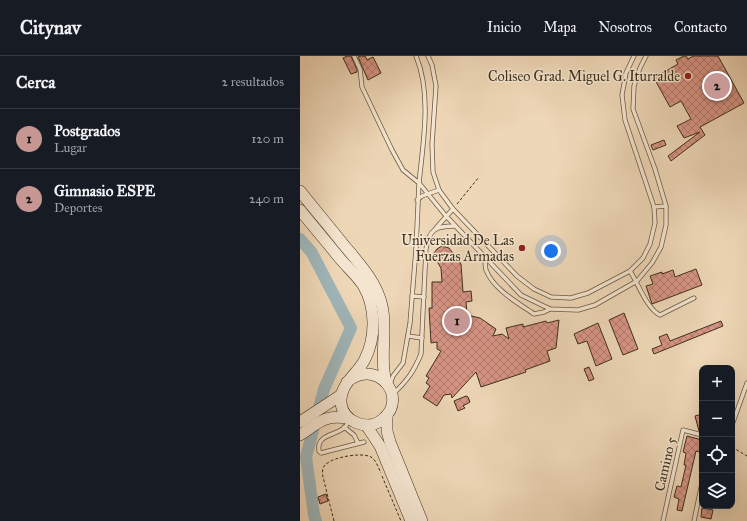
<!DOCTYPE html>
<html lang="es">
<meta charset="utf-8">
<style>
:root{--surface:#171b24;--page:#242831;--text:#f1f3f6;--muted:#9ea1a6;--line:#363941;--accent:#c59692}
body{margin:0;font-family:"IM FELL Great Primer",serif;background:var(--page);color:var(--text)}
.controls{position:absolute;right:12px;bottom:12px;display:grid;overflow:hidden;border-radius:8px;box-shadow:0 4px 16px #0002}
.controls button{width:36px;height:36px;display:grid;place-items:center;padding:0;border:0;border-bottom:1px solid var(--line);background:var(--surface);color:var(--text);font:20px sans-serif}
.you{position:absolute;left:251px;top:195px;width:14px;height:14px;margin:-10px;border:3px solid #fff;border-radius:50%;background:#1a73e8;box-shadow:0 0 0 6px #1a73e833}
.badge{display:grid;place-items:center;width:26px;height:26px;border-radius:50%;background:var(--accent);color:#111;font-size:13px;font-weight:700}
.pin{position:absolute;translate:-50% -50%;border:2px solid #fff;box-shadow:0 1px 4px #0006}
.list{margin:0;padding:0;list-style:none}
h2{display:flex;justify-content:space-between;align-items:center;height:52px;margin:0;padding:0 16px;font-size:17px}
h2 small{font-size:13px;font-weight:400;color:var(--muted)}
.list li{display:grid;grid-template-columns:26px 1fr auto;gap:12px;align-items:center;box-sizing:border-box;height:60px;padding:0 16px;border-top:1px solid var(--line)}
.list b{display:block;font-size:15px;white-space:nowrap}
.list p{margin:0;font-size:13px;white-space:nowrap;color:var(--muted)}
.list em{font-size:13px;font-style:normal;color:var(--muted)}
.icon{flex:none;width:22px;height:22px;fill:none;stroke:currentColor;stroke-width:2;stroke-linecap:round;stroke-linejoin:round}
.map{position:relative;flex:none;width:447px;height:465px;overflow:hidden}
header{display:flex;align-items:center;gap:24px;box-sizing:border-box;height:56px;padding:0 20px;background:var(--surface);border-bottom:1px solid var(--line)}
header strong{font-size:19px}
nav{display:flex;gap:22px;margin-inline-start:auto;font-size:14px}
main{display:flex}
aside{flex:1;background:var(--surface)}
.map>svg:first-child{display:block}
</style>
<header>
<strong>Citynav</strong>
<nav><a>Inicio</a><a>Mapa</a><a>Nosotros</a><a>Contacto</a></nav>
</header>
<main>
<aside>
<h2>Cerca<small>2 resultados</small></h2>
<ul class="list">
<li><span class="badge">1</span><div><b>Postgrados</b><p>Lugar</p></div><em>120 m</em></li>
<li><span class="badge">2</span><div><b>Gimnasio ESPE</b><p>Deportes</p></div><em>240 m</em></li>
</ul>
</aside>
<div class="map">
<svg width="447" height="465" viewBox="0 0 447 465">
<defs>
<pattern id="building-cross-hatch" width="8" height="8" patternUnits="userSpaceOnUse"><rect width="8" height="8" fill="#d89586"/><path d="M0 0l8 8M0 8l8-8" fill="none" stroke="#b17a6d"/></pattern>
</defs>
<rect width="100%" height="100%" fill="#eed7b7"/>
<filter id="stains"><feTurbulence type="fractalNoise" baseFrequency=".005" numOctaves="4"/><feColorMatrix values="0 0 0 0 .2 0 0 0 0 .09 0 0 0 0 .02 0 0 0 .5 -.17"/></filter>
<radialGradient id="worn" r=".72"><stop offset=".6" stop-color="#630" stop-opacity="0"/><stop offset="1" stop-color="#630" stop-opacity=".3"/></radialGradient>
<g fill="none" stroke-linecap="round" stroke-linejoin="round">
<path stroke="#9fb6ba" stroke-width="12" d="M0 183 12 197 51 272 24 333 6 401 14 459 16 465"/>
</g>
<g fill="url(#building-cross-hatch)" stroke="#3e2f1a">
<path d="M47 0H51L57 14V16L51 18 43 2Z"/>
<path d="M61 0H65L67 4 73 1 81 17 68 24 58 1Z"/>
<path d="M384 0H386L388 3 393 0H418L444 47 400 71 405 79 371 105 368 100 400 76 384 82 377 70 391 63 381 45 370 51 354 22 378 8 376 4Z"/>
<path d="M364 84 366 89 353 94 351 89Z"/>
<path d="M142 190 149 192 161 208 163 236 171 235 172 245 166 246 167 259 180 262 196 273 193 280 202 278 209 283 206 272 223 268V271L246 265 247 267 259 264 256 292 247 295 250 305 225 314 226 316 181 331 176 316 152 342 151 338 144 339 137 350 123 341 130 330 126 327 129 322 126 320 141 295 137 293V286L131 287 129 252H132V226H142L141 212 135 202 134 197 137 193Z"/>
<path d="M396 213 402 229 352 248 346 230 353 228 350 220 362 216V218L373 214 375 221Z"/>
<path d="M324 257 338 293 323 299 309 264Z"/>
<path d="M421 265 423 270 354 298 352 293 362 289 359 281 367 278 370 285Z"/>
<path d="M298 267 312 303 296 310 287 285 278 288 274 278Z"/>
<path d="M289 311 294 323 289 325 284 313Z"/>
<path d="M166 340 168 341 170 346 163 350 165 352 158 355 154 345Z"/>
<path d="M402 358V376L399 375 395 360Z"/>
<path d="M387 380 402 384V387L400 396 396 395 382 455 377 454 379 443 374 441 377 430 381 431 386 409H384L386 397 383 396Z"/>
<path d="M26 438 28 445 20 448 18 441Z"/>
<path d="M402 452 413 454 411 463 401 461Z"/>
</g>
<g fill="none" stroke-linecap="round" stroke-linejoin="round">
<g stroke="#6a5941" stroke-width="5">
<g id="lane">
<path d="M54 0 60 13 62 31 92 94 103 114 119 127 116 193 110 267 103 307 93 320 90 328"/>
<path d="M116 0C132 38 123 87 119 127L146 160 221 239 250 253 278 254 295 249 337 225 352 207 361 191 366 169V150L355 113 333 53 334 30 340 12 346 0"/>
<path d="M128 0 132 9 136 30 132 88 133 116 139 134 153 153 217 220 234 233 251 241 271 242 288 237 330 215 343 202 350 188 355 167 354 151 325 64 322 39 326 17 334 0"/>
<path d="M117 144 122 140 139 134"/>
<path d="M354 151 366 150"/>
<path d="M136 172 153 153"/>
<path d="M185 201C185 205 185 210 186 214 193 233 218 247 234 258L244 256 250 253"/>
<path d="M330 215C338 227 347 253 360 259L394 242"/>
<path d="M112 240 124 241"/>
<path d="M108 280 122 282"/>
<path d="M94 337C107 325 114 315 121 298L126 193C129 173 136 170 155 170"/>
<path d="M49 364C48 366 47 368 46 370 38 380 16 377 19 395L21 397 64 386"/>
<path d="M432 369 447 327"/>
<path d="M44 371 54 379 58 387"/>
<path d="M363 465 383 374 402 379"/>
<path d="M394 465 402 427"/>
</g>
</g>
<g stroke="#3e2f1a" stroke-width="12">
<g id="secondary">
<path d="M0 135C14 153 29 170 43 188 58 206 77 226 82 250 88 275 79 302 86 326"/>
<path d="M0 154C12 169 25 184 37 199 45 209 56 219 63 229 76 251 76 281 65 303 58 318 39 328 41 347 43 366 68 376 83 363 110 340 75 301 47 326"/>
<path d="M87 359V375L90 386 122 465"/>
<path d="M0 366 41 339"/>
<path d="M66 369 80 390 111 465"/>
<path d="M0 379C20 366 23 359 48 362"/>
</g>
</g>
<g stroke="#3e2f1a" stroke-width="1" stroke-dasharray="3 2" stroke-linecap="butt">
<path d="M157 148 179 121"/>
<path d="M432 391 447 400"/>
<path d="M82 420 101 465"/>
<path d="M34 465 23 421C22 417 22 412 25 409 32 401 62 396 71 401 76 404 78 411 81 417"/>
</g>
<use href="#lane" stroke="#f4e5d0" stroke-width="3.5"/>
<use href="#secondary" stroke="#f4e5d0" stroke-width="11"/>
</g>
<g fill="#8f2418" stroke="#f4e5d0" stroke-width="1.5">
<circle cx="388" cy="20" r="4"/>
<circle cx="222" cy="192" r="4"/>
</g>
<g text-anchor="middle" stroke-width="3" stroke-linejoin="round" paint-order="stroke">
<g font-size="14" fill="#3e2f1a" stroke="#f4e5d0" text-anchor="end">
<text x="380" y="25">Coliseo Grad. Miguel G. Iturralde</text>
<text x="214" y="189">Universidad De Las<tspan x="214" dy="16">Fuerzas Armadas</tspan></text>
</g>
<g font-size="14" fill="#3e2f1a" stroke="#f4e5d0">
<text transform="translate(365 408) rotate(-77)" y="5">Camino 5</text>
</g>
</g>
<rect width="100%" height="100%" filter="url(#stains)"/>
<rect width="100%" height="100%" fill="url(#worn)"/>
</svg>
<div class="controls">
<button>+</button>
<button>−</button>
<button><svg class="icon" aria-label="locate" viewBox="0 0 24 24"><circle cx="12" cy="12" r="6"/><path d="M12 2v4M12 18v4M2 12h4M18 12h4"/></svg></button>
<button><svg class="icon" aria-label="layers" viewBox="0 0 24 24"><path d="M12 4l9 5-9 5-9-5zM3 14l9 5 9-5"/></svg></button>
</div>
<div class="you"></div>
<div class="pin badge" style="left:157px;top:265px">1</div>
<div class="pin badge" style="left:417px;top:30px">2</div>
</div>
</main>
